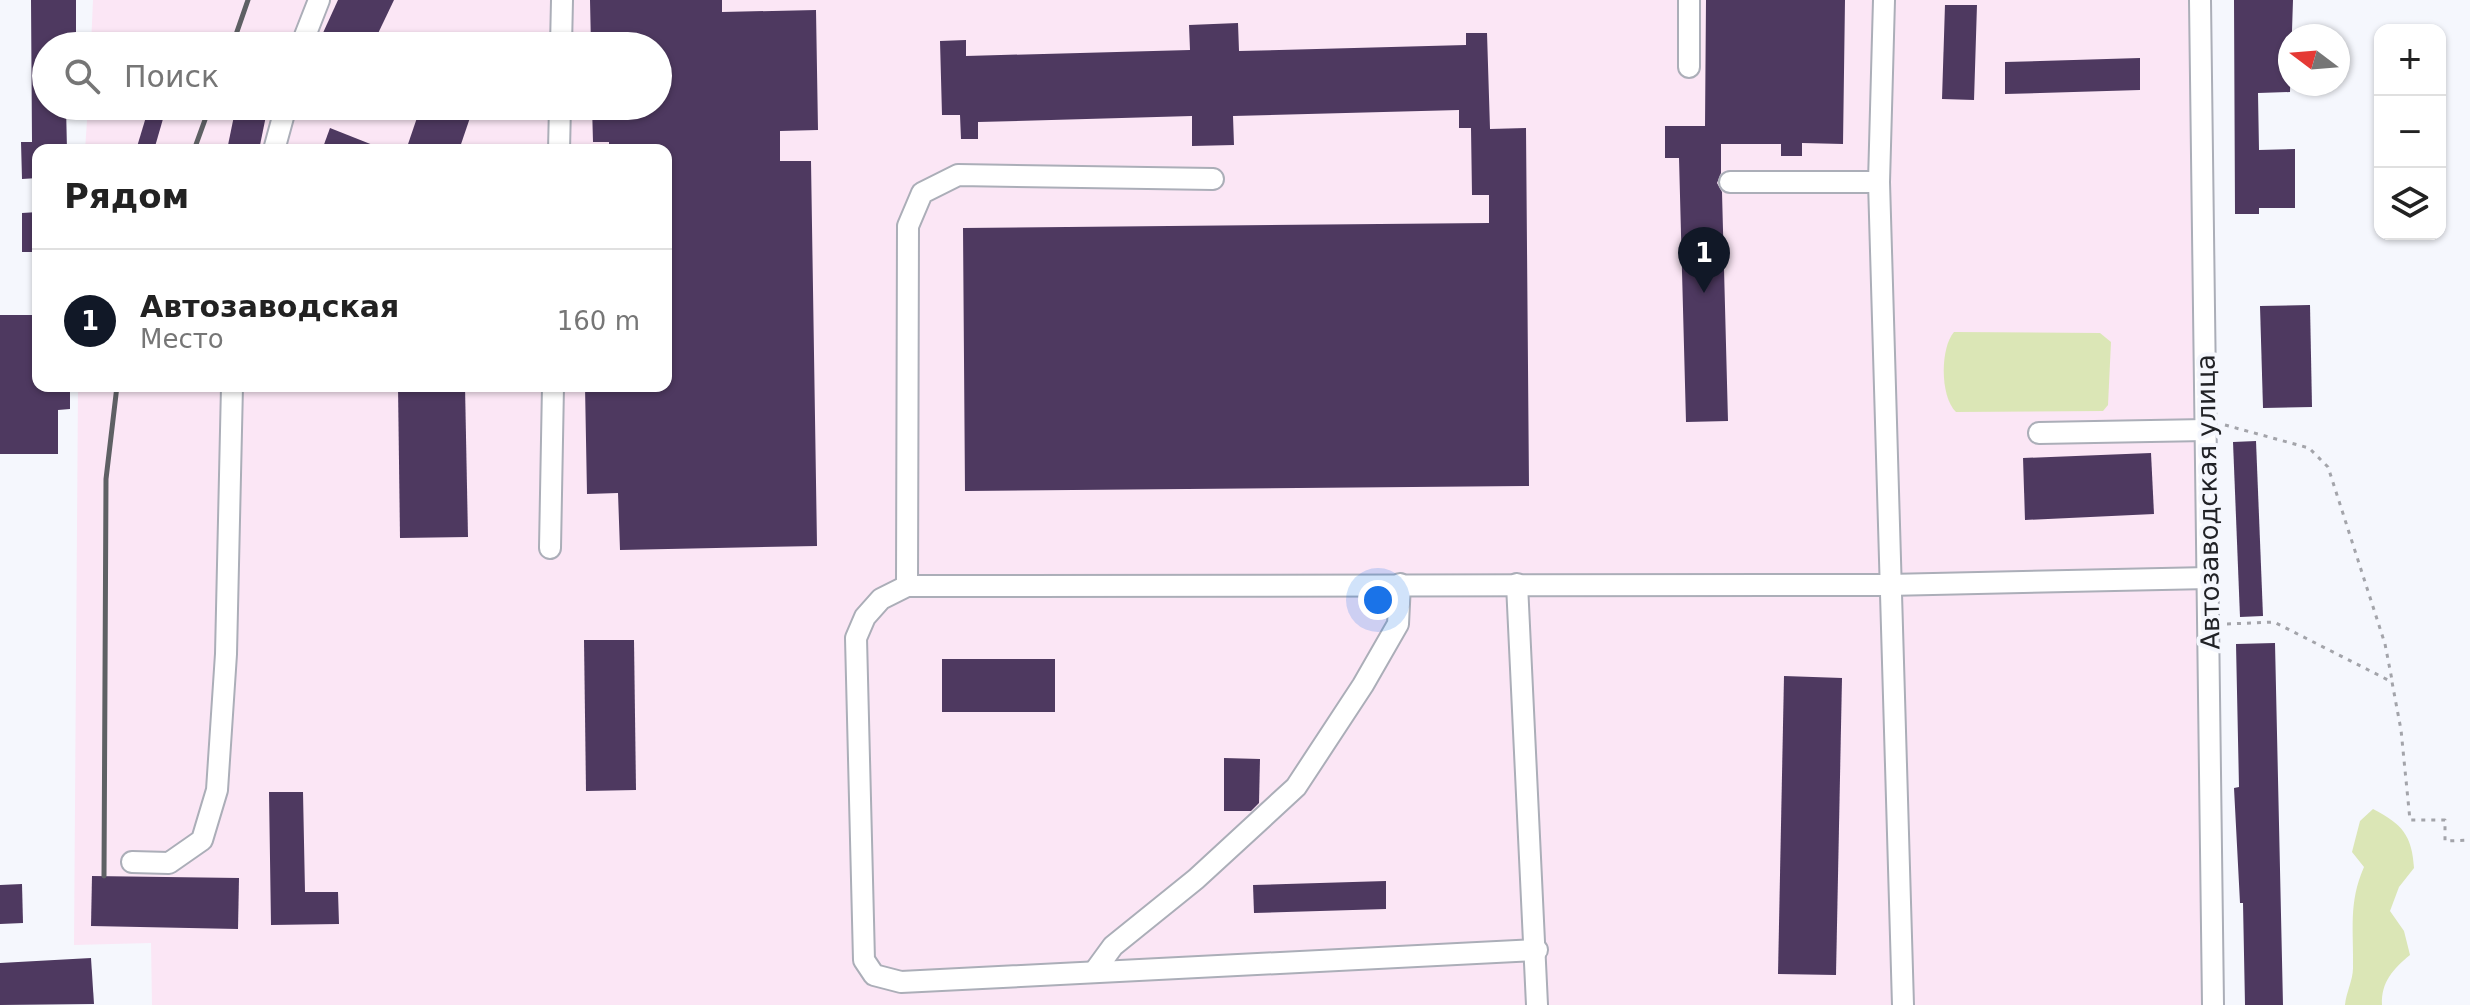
<!DOCTYPE html>
<html lang="ru">
<meta charset="utf-8">
<style>
:root{--surface:#fff;--page:#f2f2f2;--text:#222;--muted:#767676;--line:#e0e0e0;--accent:#111827}
body{margin:0;font-family:"DejaVu Sans",sans-serif;background:var(--page);color:var(--text)}
.controls{position:absolute;right:24px;top:24px;display:grid;overflow:hidden;border-radius:16px;box-shadow:0 2px 6px #0004}
.controls button{width:72px;height:72px;display:grid;place-items:center;padding:0;border:0;border-bottom:2px solid var(--line);background:var(--surface);color:var(--text);font:40px sans-serif}
.compass{position:absolute;left:2278px;top:24px;width:72px;height:72px;border-radius:50%;background:var(--surface);box-shadow:0 2px 6px #0004;rotate:286deg}
.you{position:absolute;left:1378px;top:600px;width:28px;height:28px;margin:-20px;border:6px solid #fff;border-radius:50%;background:#1a73e8;box-shadow:0 0 0 12px #1a73e833}
.badge{display:grid;place-items:center;width:52px;height:52px;border-radius:50%;background:var(--accent);color:#fff;font-size:26px;font-weight:700}
.pin{position:absolute;translate:-50% -66px;filter:drop-shadow(0 2px 4px #0008)}
.pin::after{content:'';position:absolute;top:42px;width:28px;height:24px;background:inherit;clip-path:polygon(0 0,100% 0,50% 100%)}
.list{margin:0;padding:0;list-style:none}
h2{display:flex;justify-content:space-between;align-items:center;height:104px;margin:0;padding:0 32px;font-size:34px}
h2 small{font-size:26px;font-weight:400;color:var(--muted)}
.list li{display:grid;grid-template-columns:52px 1fr auto;gap:24px;align-items:center;box-sizing:border-box;height:144px;padding:0 32px;border-top:2px solid var(--line)}
.list b{display:block;font-size:30px;white-space:nowrap}
.list p{margin:0;font-size:26px;white-space:nowrap;color:var(--muted)}
.list em{font-size:26px;font-style:normal;color:var(--muted)}
.icon{flex:none;width:44px;height:44px;fill:none;stroke:currentColor;stroke-width:2;stroke-linecap:round;stroke-linejoin:round}
.map{position:relative;flex:none;width:2470px;height:1005px;overflow:hidden}
.search{position:absolute;background:var(--surface);box-shadow:0 2px 6px #0004;left:32px;top:32px;width:640px;height:88px;display:flex;align-items:center;gap:20px;box-sizing:border-box;padding:0 28px;border-radius:44px;color:var(--muted);font-size:30px}
.panel{position:absolute;background:var(--surface);box-shadow:0 2px 6px #0004;left:32px;top:144px;width:640px;height:248px;border-radius:16px}
.map>svg:first-child{display:block}
</style>
<div class="map">
<svg width="2470" height="1005" viewBox="0 0 2470 1005">
<rect width="100%" height="100%" fill="#f5f7fd"/>
<path fill="#fbe6f5" d="M93 0H2191L2205 1005H152L151 943 74 945 78 386H666V150H85L88 106H658V46H91Z"/>
<g fill="#dbe6b6">
<path d="M1954 332 2100 333 2111 342 2108 405 2103 411 1956 412C1940 397 1940 348 1954 332Z"/>
<path d="M2373 809C2402 824 2412 835 2414 868L2399 887 2390 911 2404 931 2410 955C2393 969 2381 982 2382 1005H2345C2346 993 2353 980 2353 968 2354 931 2348 903 2364 867L2352 852 2360 821Z"/>
</g>
<g fill="#4e3960">
<path d="M31 0H76V46H46V106H66L67 150H38V178L22 179 21 142H32Z"/>
<path d="M338 0H394L372 46H317Z"/>
<path d="M590 0H722V12L816 10 818 130 780 131V161H811L817 546 620 550 618 493 587 494 585 386H666V150H609V142H593L592 106H658V46H591Z"/>
<path d="M1706 0H1845L1843 144 1802 143V156H1781V144H1721V173L1717 183 1722 192 1728 421 1686 422 1679 158H1665V126H1705Z"/>
<path d="M2234 0H2293L2290 92 2258 93 2259 150 2295 149V208H2259V214H2235Z"/>
<path d="M1945 5H1977L1974 100 1942 99Z"/>
<path d="M1238 23 1239 51 1466 45V33H1487L1490 129 1526 128 1529 486 965 491 963 228 1489 223V195H1472L1471 128H1459V110L1233 116 1234 145 1192 146V116L978 122V139H961L960 115H942L940 41 966 40V56L1190 50 1189 25Z"/>
<path d="M2140 58V90L2005 94V62Z"/>
<path d="M236 106H268L259 150H227Z"/>
<path d="M421 106H474L459 150H406Z"/>
<path d="M149 107 165 112 154 150H136Z"/>
<path d="M330 128 383 149V150H322Z"/>
<path d="M38 212V252H22V213Z"/>
<path d="M2310 305 2312 407 2263 408 2260 306Z"/>
<path d="M0 315H38V386H70V409L58 410V454H0Z"/>
<path d="M398 386H465L468 537 400 538Z"/>
<path d="M2256 441 2263 616 2240 617 2233 442Z"/>
<path d="M2151 453 2154 514 2025 520 2023 458Z"/>
<path d="M584 640H634L636 790 586 791Z"/>
<path d="M2275 643 2283 1005H2245L2243 903H2240L2234 788 2239 787 2236 644Z"/>
<rect x="942" y="659" width="113" height="53"/>
<path d="M1784 676 1842 678 1836 975 1778 974Z"/>
<path d="M1224 758 1260 759 1259 803 1251 811H1224Z"/>
<path d="M269 792H303L305 892H338L339 924 271 925Z"/>
<path d="M92 876 239 878 238 929 91 926Z"/>
<path d="M1386 881V909L1254 913 1253 885Z"/>
<path d="M22 884 23 923 0 924V885Z"/>
<path d="M91 958 94 1004 0 1005V963Z"/>
</g>
<g fill="none" stroke-linecap="round" stroke-linejoin="round">
<g stroke="#abaeb8" stroke-width="24">
<g id="minor">
<path d="M1884 0 1879 182 1903 1005"/>
<path d="M2200 0 2213 1005"/>
<path d="M301 46 319 0"/>
<path d="M561 46 562 0"/>
<path d="M1689 67V0"/>
<path d="M274 150 286 106"/>
<path d="M559 150 560 106"/>
<path d="M1730 182H1879"/>
<path d="M2039 433 2206 430"/>
<path d="M550 548 553 386"/>
<path d="M1517 584 1537 1005"/>
<path d="M907 586 908 226 922 193 958 175 1213 179"/>
<path d="M132 862 169 863 202 840 217 790 226 654 232 386"/>
<path d="M1537 950 901 982 874 975 864 960 856 638 865 617 881 599 907 586 1888 585 2209 578"/>
<path d="M1094 972 1113 946 1196 879 1296 787 1363 685 1398 624 1400 584"/>
</g>
</g>
<g stroke="#a3a4aa" stroke-width="3" stroke-dasharray="4 6" stroke-linecap="butt">
<path d="M2225 425 2309 448 2328 467 2385 644 2392 680"/>
<path d="M2227 624 2274 622 2392 682 2401 730 2410 820H2445V841L2470 840"/>
</g>
<use href="#minor" stroke="#fff" stroke-width="20"/>
<g stroke="#5e6064" stroke-width="5">
<path d="M232 46 248 0"/>
<path d="M194 150 210 106"/>
<path d="M104 876 106 479 117 386"/>
</g>
</g>
<g text-anchor="middle" stroke-width="8" stroke-linejoin="round" paint-order="stroke">
<g font-size="26" fill="#212226" stroke="#f5f7fd">
<text transform="translate(2208 502) rotate(-91)" y="9">Автозаводская улица</text>
</g>
</g>
</svg>
<div class="controls">
<button>+</button>
<button>−</button>
<button><svg class="icon" aria-label="layers" viewBox="0 0 24 24"><path d="M12 4l9 5-9 5-9-5zM3 14l9 5 9-5"/></svg></button>
</div>
<svg class="compass" viewBox="-18 -18 36 36"><path d="M0-13l5 13h-10z" fill="#e53935"/><path d="M0 13l5-13h-10z" fill="#767676"/></svg>
<div class="you"></div>
<div class="pin badge" style="left:1704px;top:293px">1</div>
<div class="search"><svg class="icon" aria-label="search" viewBox="0 0 24 24"><circle cx="10" cy="10" r="6"/><path d="M15 15l6 6"/></svg>Поиск</div>
<section class="panel">
<h2>Рядом<small></small></h2>
<ul class="list">
<li><span class="badge">1</span><div><b>Автозаводская</b><p>Место</p></div><em>160 m</em></li>
</ul>
</section>
</div>
